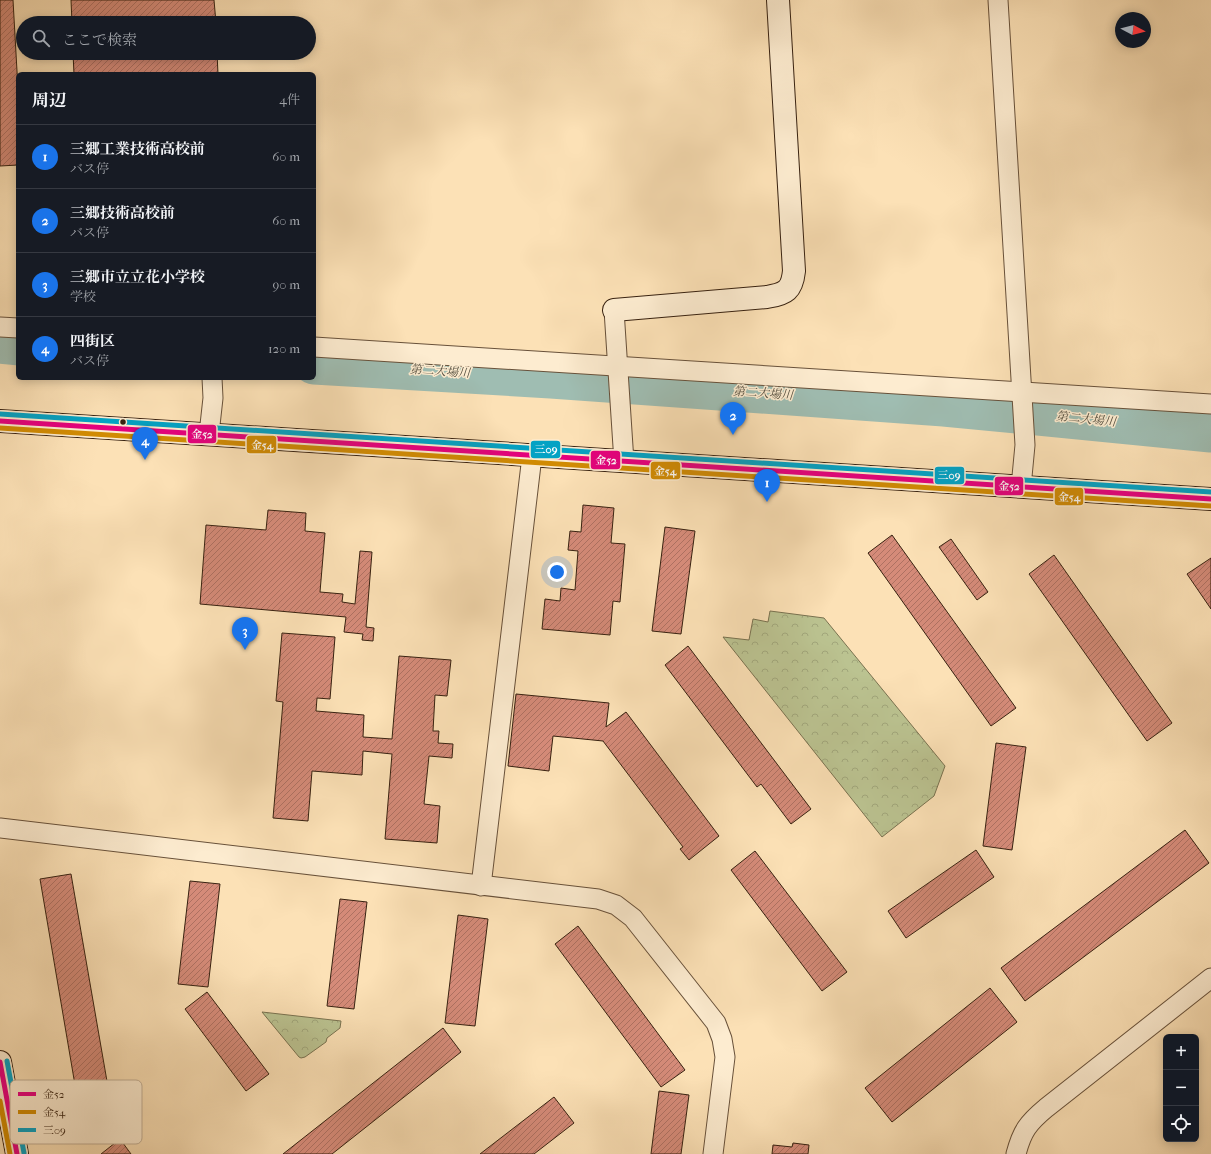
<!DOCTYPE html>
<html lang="ja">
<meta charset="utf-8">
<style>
:root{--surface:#171b24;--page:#20242c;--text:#f1f3f6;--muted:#9ea1a6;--line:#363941;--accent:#1a73e8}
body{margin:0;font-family:"IM FELL French Canon","Noto Serif JP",serif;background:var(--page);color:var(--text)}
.controls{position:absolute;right:12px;bottom:12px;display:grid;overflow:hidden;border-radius:6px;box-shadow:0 2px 10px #0003}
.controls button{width:36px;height:36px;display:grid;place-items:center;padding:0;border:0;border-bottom:1px solid var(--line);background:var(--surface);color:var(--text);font:20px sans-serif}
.compass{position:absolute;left:1115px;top:12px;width:36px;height:36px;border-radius:50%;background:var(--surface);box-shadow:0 2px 10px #0003;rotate:97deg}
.you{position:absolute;left:557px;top:572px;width:14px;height:14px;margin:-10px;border:3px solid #fff;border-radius:50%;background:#1a73e8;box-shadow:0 0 0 6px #1a73e833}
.badge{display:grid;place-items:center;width:26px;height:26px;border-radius:50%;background:var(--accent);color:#fff;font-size:13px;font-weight:700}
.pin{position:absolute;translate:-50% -33px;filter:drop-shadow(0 1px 2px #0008)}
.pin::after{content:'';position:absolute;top:21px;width:14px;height:12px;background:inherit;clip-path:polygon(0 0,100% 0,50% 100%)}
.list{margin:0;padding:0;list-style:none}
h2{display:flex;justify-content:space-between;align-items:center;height:52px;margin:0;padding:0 16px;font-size:17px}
h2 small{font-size:13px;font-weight:400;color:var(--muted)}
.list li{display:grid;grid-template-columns:26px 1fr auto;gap:12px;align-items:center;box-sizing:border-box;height:64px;padding:0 16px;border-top:1px solid var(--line)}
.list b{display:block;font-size:15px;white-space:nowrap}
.list p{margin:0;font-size:13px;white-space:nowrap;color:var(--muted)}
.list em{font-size:13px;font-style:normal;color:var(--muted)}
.icon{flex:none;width:22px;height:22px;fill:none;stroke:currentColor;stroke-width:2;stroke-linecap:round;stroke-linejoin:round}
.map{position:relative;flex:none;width:1211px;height:1154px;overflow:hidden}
.search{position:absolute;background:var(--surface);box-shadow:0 2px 10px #0003;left:16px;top:16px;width:300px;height:44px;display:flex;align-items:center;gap:10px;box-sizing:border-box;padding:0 14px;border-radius:22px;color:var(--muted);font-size:15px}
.panel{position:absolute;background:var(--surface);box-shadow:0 2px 10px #0003;left:16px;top:72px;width:300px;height:308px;border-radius:6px}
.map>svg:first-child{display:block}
</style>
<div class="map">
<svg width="1211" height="1154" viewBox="0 0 1211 1154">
<defs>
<pattern id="forest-crowns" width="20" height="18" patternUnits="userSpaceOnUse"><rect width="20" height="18" fill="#bbc391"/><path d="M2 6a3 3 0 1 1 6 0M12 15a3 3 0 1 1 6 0" fill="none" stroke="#a1a77c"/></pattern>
<pattern id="building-hatch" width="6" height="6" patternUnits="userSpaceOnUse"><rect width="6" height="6" fill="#d58b79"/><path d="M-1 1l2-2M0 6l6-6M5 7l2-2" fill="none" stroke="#ae7162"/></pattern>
</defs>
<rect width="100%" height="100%" fill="#fce1b6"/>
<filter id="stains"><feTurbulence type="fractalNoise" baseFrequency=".005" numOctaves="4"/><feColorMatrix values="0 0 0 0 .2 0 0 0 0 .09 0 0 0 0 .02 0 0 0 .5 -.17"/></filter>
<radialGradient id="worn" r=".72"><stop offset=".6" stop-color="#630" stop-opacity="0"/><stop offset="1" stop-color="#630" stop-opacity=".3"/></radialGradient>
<g fill="url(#forest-crowns)" stroke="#797250">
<path d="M770 611 824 618 945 766 934 796 882 837 723 637 749 640 753 619 768 622Z"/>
<path d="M262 1012 341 1021 340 1028 327 1038 326 1042 305 1057 301 1058 299 1057Z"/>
</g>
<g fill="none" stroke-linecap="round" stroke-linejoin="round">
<g stroke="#9fbdb2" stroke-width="43">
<path d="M0 342 18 344"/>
<path d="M314 363 551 377 944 405 1211 431"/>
</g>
</g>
<g fill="url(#building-hatch)" stroke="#372110">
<path d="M0 0H13L18 89V165L0 166Z"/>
<path d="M71 0H214L216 23H72Z"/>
<path d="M73 53H217L218 74H74Z"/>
<path d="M583 505 614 508 611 543 625 544 620 602 613 601 610 635 542 629 545 599 560 601 561 588 575 590 578 551 568 550 570 531 581 532Z"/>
<path d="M268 510 306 513 305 531 325 533 320 592 343 594 342 602 355 604 360 551 372 552 366 627 374 628 373 641 362 640 363 634 344 632 346 617 200 604 206 525 266 530Z"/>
<path d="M665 527 695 531 681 634 652 631Z"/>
<path d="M892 535 1016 708 991 726 868 553Z"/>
<path d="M951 539 988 592 977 600 939 547Z"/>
<path d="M1054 555 1172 723 1147 741 1029 574Z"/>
<path d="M1211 558V609L1187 574Z"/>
<path d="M282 633 335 637 330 699 317 698 316 711 364 715 363 737 392 739 399 656 451 660 447 696 435 695 433 731H439L438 743 453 744 452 758 429 756 424 804 440 806 437 843 385 839 392 754 363 751 362 775 312 771 308 821 273 818 283 702 276 701Z"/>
<path d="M688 646 811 809 791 824 761 784 757 787 665 665Z"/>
<path d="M516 694 609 703 606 727 626 712 719 836 689 860 680 849 683 847 603 741 553 736 549 771 508 766Z"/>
<path d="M996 743 1026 747 1012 850 983 846Z"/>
<path d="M1185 830 1209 863 1025 1001 1001 968Z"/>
<path d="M976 850 994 877 906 938 888 911Z"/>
<path d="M755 851 847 972 822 991 731 870Z"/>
<path d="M71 874 116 1133 84 1138 40 879Z"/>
<path d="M190 881 220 884 208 987 178 984Z"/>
<path d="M340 899 367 902 354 1009 327 1006Z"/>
<path d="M458 915 488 919 475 1026 445 1023Z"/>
<path d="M578 926 685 1070 661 1087 555 944Z"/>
<path d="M990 988 1017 1022 892 1122 865 1088Z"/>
<path d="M207 992 269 1074 246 1091 185 1009Z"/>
<path d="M443 1028 461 1052 332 1154H283Z"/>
<path d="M659 1091 689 1095 681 1154H651Z"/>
<path d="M554 1097 574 1123 534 1154H480Z"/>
<path d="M120 1139 131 1154H101Z"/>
<path d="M793 1143 809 1145 808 1154H772L773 1145 792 1147Z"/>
</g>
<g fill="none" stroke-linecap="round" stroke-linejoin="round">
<g stroke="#68513a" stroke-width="21">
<g id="street">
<path d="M998 0 1025 445 1021 487"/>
<path d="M614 310 624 462"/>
<path d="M0 327 18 328"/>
<path d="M314 347 1211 404"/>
<path d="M209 434 213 398 212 378"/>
<path d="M0 828 598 899 616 905 633 918 716 1023 722 1039 725 1057 713 1154"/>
<path d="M481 886 532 456"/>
<path d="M1016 1154C1022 1131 1028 1123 1046 1108L1211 978"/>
</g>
</g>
<g stroke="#372110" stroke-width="24">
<g id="secondary">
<path d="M614 310 767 297C786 294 792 290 794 271L778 0"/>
<path d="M0 421 1211 499"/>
<path d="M0 1062 17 1154"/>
</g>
</g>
<use href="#street" stroke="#fdecd0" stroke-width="19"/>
<use href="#secondary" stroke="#fdecd0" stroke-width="22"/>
<g stroke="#fdecd0" stroke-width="8">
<g id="bus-1">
<path d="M0 421 1211 499"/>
<path d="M0 1062 17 1154"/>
</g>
</g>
<g stroke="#fdecd0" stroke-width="8">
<g id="bus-2">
<path d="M0 428 1211 506"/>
<path d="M0 1101 10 1154"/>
</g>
</g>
<g stroke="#fdecd0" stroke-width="8">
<g id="bus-3">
<path d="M0 414 1211 492"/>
<path d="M7 1061 24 1153"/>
</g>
</g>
<use href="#bus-1" stroke="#e5007d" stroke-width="5"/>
<use href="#bus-2" stroke="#d18b03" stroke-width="5"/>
<use href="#bus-3" stroke="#03a2c4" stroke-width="5"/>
</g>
<circle fill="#372110" stroke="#fdecd0" stroke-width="1.5" cx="123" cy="422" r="3.5"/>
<g text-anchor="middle" stroke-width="3" stroke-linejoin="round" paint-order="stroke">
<g font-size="12" font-style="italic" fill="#565041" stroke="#fdecd0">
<text transform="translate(440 371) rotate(4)" y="4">第二大場川</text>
<text transform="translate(763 393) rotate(4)" y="4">第二大場川</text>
<text transform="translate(1086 419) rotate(6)" y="4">第二大場川</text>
</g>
</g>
<rect x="10" y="1080" width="132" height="64" rx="6" fill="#fdecd0" stroke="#c2af96" stroke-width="1"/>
<rect x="18" y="1092" width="18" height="4" fill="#e5007d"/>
<rect x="18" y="1110" width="18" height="4" fill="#d18b03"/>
<rect x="18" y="1128" width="18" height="4" fill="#03a2c4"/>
<g font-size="11" fill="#372110">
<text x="43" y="1098">金52</text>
<text x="43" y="1116">金54</text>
<text x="43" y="1134">三09</text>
</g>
<g stroke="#fdecd0" stroke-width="1.5">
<rect x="187" y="424" width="30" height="20" rx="4" fill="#e5007d"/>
<rect x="246" y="435" width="31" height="19" rx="4" fill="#d18b03"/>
<rect x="530" y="440" width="31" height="19" rx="4" fill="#03a2c4"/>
<rect x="590" y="450" width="31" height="20" rx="4" fill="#e5007d"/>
<rect x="650" y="461" width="31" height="19" rx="4" fill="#d18b03"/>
<rect x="934" y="466" width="31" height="19" rx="4" fill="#03a2c4"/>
<rect x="994" y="476" width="30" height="20" rx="4" fill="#e5007d"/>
<rect x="1054" y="487" width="30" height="19" rx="4" fill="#d18b03"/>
</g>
<g font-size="11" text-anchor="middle" font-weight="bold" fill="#fff">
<text x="202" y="438">金52</text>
<text x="262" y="449">金54</text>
<text x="546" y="453">三09</text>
<text x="606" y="464">金52</text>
<text x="665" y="475">金54</text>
<text x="949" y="479">三09</text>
<text x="1009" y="490">金52</text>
<text x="1069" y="501">金54</text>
</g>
<rect width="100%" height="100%" filter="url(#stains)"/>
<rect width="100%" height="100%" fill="url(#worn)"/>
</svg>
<div class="controls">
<button>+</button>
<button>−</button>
<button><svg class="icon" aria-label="locate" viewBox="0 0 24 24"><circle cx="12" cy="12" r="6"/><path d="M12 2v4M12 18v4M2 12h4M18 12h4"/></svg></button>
</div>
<svg class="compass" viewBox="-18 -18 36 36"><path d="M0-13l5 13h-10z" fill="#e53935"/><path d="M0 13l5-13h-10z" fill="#9ea1a6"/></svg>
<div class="you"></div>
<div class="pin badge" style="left:767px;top:502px">1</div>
<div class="pin badge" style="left:733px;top:435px">2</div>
<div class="pin badge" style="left:245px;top:650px">3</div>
<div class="pin badge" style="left:145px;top:460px">4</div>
<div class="search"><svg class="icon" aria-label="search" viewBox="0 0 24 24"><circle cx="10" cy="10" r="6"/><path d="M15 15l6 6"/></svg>ここで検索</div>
<section class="panel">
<h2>周辺<small>4件</small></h2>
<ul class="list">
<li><span class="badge">1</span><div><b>三郷工業技術高校前</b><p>バス停</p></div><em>60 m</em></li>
<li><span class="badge">2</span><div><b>三郷技術高校前</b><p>バス停</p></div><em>60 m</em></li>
<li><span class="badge">3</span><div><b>三郷市立立花小学校</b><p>学校</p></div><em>90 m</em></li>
<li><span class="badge">4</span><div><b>四街区</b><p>バス停</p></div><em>120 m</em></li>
</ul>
</section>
</div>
